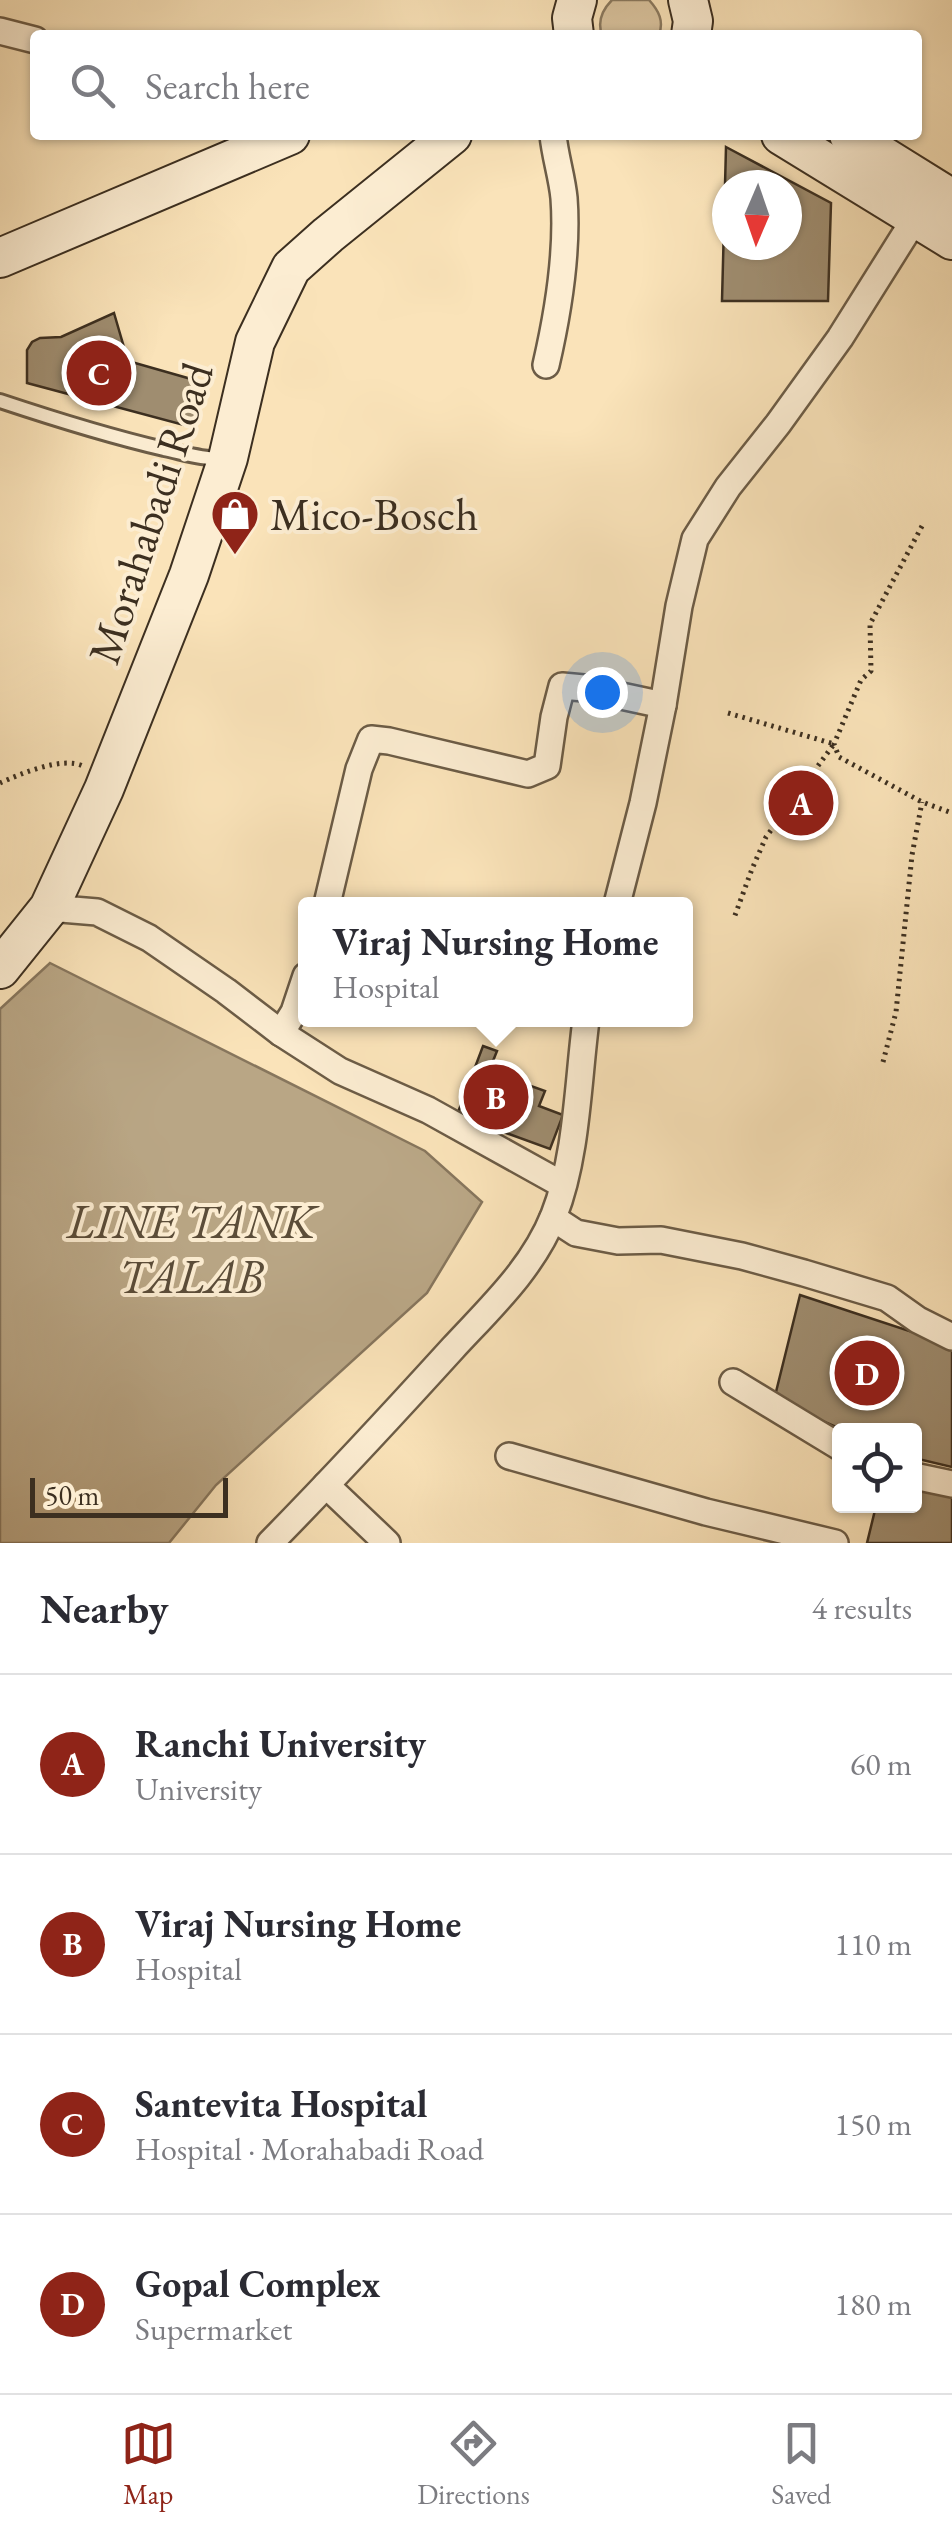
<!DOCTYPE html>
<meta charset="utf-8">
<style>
:root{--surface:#fff;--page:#f2f2f3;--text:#2b2b33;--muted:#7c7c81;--line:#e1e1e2;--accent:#8f2418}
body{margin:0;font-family:"EB Garamond",serif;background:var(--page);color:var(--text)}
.controls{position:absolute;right:30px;bottom:30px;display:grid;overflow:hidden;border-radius:10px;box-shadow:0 2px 8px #0004}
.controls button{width:90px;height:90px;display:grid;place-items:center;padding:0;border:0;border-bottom:2px solid var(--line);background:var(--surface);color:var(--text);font:50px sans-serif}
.compass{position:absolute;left:712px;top:170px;width:90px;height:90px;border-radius:50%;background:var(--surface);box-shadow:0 2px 8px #0004;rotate:182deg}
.scale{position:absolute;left:30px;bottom:25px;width:198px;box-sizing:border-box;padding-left:10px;border:5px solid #3c2f20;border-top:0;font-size:28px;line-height:35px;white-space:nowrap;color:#3c2f20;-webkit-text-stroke:8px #fcedd2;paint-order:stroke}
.you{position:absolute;left:602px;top:692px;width:35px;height:35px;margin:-25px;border:8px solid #fff;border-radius:50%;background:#1a73e8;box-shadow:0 0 0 15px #1a73e833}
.badge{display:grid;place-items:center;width:65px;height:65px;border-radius:50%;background:var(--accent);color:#fff;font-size:32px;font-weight:700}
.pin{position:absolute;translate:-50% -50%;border:5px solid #fff;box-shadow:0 2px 10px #0006}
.popup{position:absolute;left:298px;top:897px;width:395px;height:130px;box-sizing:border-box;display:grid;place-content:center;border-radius:10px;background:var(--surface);filter:drop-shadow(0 2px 8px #0005);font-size:32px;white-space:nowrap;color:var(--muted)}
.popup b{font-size:38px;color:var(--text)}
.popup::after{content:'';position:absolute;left:50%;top:100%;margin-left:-20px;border:20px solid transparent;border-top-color:var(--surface)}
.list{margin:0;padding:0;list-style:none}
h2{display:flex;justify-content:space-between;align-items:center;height:130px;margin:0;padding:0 40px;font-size:42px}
h2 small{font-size:32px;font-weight:400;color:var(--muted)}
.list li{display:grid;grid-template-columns:65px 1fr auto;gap:30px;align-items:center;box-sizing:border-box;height:180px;padding:0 40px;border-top:2px solid var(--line)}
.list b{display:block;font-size:38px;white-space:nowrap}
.list p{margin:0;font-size:32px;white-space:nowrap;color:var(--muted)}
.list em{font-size:32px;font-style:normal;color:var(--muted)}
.icon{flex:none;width:55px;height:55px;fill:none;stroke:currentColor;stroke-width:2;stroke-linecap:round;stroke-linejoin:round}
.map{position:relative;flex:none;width:952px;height:1543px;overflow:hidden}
.search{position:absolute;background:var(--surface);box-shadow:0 2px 8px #0004;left:30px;right:30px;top:30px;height:110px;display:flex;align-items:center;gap:25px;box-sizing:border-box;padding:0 35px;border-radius:10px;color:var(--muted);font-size:38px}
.sheet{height:850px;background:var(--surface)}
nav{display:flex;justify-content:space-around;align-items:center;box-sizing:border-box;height:140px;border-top:2px solid var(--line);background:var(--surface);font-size:28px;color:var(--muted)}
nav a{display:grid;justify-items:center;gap:5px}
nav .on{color:var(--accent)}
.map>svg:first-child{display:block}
</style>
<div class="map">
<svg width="952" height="1543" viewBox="0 0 952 1543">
<rect width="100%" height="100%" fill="#fae3b9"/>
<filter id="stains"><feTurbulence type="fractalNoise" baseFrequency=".002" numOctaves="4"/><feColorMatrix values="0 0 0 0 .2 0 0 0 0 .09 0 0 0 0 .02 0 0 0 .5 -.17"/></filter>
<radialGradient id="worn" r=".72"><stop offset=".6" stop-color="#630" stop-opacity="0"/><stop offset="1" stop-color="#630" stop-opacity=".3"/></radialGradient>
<path fill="#dac49f" stroke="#8b7a60" stroke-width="2.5" d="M612 0H649C659 11 664 21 659 35H602C597 21 602 10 612 0Z"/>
<path fill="#b9a685" stroke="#87765d" stroke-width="2.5" d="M50 963 425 1151 482 1202 427 1293 216 1485 169 1543H0V1009Z"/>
<g fill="#9f8d70" stroke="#3c2f20" stroke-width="2.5" fill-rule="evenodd">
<path d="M726 147 831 203 828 301H722ZM727 185H787V245H727Z"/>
<path d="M114 313 128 361 205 383 195 428 27 383V350L32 342 40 338 61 337Z"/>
<path d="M483 1046 497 1051 489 1071 545 1091 539 1106 563 1115 550 1149 457 1115Z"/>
<path d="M800 1295 952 1345V1467L914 1458V1430H843L774 1400Z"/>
<path d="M914 1486 952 1494V1543H867L876 1506H914Z"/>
</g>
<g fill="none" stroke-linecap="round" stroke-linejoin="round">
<g stroke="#6c5c46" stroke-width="18">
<path id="lane" d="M0 401C54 419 108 436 164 449 184 453 204 460 224 458"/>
</g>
<g stroke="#6c5c46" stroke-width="30">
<g id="street">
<path d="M0 31 35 40"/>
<path d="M546 365C558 313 568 251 564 198 562 177 555 156 553 135"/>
<path d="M327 904 359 769 371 739 389 741 528 774 547 766 554 717 562 686 584 688 663 705"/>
<path d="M617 904 643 803 663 705 679 606 695 539 728 487 778 424 840 338 916 217"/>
<path d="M49 908 97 912 149 938 226 991 281 1033 340 1071 428 1110 563 1185"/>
<path d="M281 1033 294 1012 306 976"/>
<path d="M553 1218 576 1233 618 1241 661 1240 742 1256 804 1273 887 1298 918 1320 952 1337"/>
<path d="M733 1382 840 1447"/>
<path d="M509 1456 706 1512 835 1543"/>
<path d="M914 1476 952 1484"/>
<path d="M326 1485 387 1543"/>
<path d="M270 1543C333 1479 393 1414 453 1348 491 1307 533 1268 554 1215 577 1157 578 1081 586 1020"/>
</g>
</g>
<g stroke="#3c2f20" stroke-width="42">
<g id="secondary">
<path d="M688 0 693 21 691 35"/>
<path d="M574 35 572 18 577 0"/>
<path d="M781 135 952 240"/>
<path d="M849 135 952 199"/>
<path d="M0 258 290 135"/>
<path d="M0 969 49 908 104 789 189 575 228 458 255 342 291 268 328 235 452 135"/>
</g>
</g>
<g stroke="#3c2f20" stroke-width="5" stroke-dasharray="2.5 5" stroke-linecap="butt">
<path d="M922 526 870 624 871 671 861 680 834 744 839 757 922 802 952 813"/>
<path d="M728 713 834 744 766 837 752 869 734 918"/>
<path d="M0 783C20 774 62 756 83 766"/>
<path d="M883 1062 896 1012 912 855 922 802"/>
</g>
<use href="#lane" stroke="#fcedd2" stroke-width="12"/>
<use href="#street" stroke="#fcedd2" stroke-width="25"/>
<use href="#secondary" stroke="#fcedd2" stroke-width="38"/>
</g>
<defs>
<g id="shop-pin" transform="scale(2.5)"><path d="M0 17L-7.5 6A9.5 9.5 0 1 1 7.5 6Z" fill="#8f2418" stroke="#fcedd2"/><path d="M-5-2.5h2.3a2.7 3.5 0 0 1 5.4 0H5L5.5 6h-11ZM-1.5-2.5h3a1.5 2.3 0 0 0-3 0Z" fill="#fff"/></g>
</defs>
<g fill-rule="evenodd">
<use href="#shop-pin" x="235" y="514"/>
</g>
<g text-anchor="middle" stroke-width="8" stroke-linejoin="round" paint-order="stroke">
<g font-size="45" fill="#3c2f20" stroke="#fcedd2">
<text transform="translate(150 513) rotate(-72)" y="16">Morahabadi Road</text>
</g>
<g font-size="45" fill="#3c2f20" stroke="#fcedd2" text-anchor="start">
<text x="270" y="530">Mico-Bosch</text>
</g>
<g font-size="48" font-style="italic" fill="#5b4d39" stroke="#fcedd2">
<text x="191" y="1238">LINE TANK<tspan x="191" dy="55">TALAB</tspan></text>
</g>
</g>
<rect width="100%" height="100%" filter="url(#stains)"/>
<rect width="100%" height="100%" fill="url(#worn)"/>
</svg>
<div class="controls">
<button><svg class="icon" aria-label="locate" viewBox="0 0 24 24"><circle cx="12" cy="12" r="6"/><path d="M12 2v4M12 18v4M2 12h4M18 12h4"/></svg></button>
</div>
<svg class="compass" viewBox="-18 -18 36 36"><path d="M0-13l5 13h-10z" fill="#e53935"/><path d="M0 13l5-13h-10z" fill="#7c7c81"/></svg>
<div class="scale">50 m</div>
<div class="you"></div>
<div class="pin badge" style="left:801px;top:803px">A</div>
<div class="pin badge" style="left:496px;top:1097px">B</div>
<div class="popup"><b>Viraj Nursing Home</b>Hospital</div>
<div class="pin badge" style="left:99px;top:373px">C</div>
<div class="pin badge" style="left:867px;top:1373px">D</div>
<div class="search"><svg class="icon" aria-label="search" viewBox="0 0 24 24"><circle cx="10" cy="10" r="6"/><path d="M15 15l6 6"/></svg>Search here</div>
</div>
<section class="sheet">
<h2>Nearby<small>4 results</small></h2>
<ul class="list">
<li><span class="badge">A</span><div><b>Ranchi University</b><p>University</p></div><em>60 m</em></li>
<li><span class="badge">B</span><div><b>Viraj Nursing Home</b><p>Hospital</p></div><em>110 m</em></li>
<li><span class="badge">C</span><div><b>Santevita Hospital</b><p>Hospital · Morahabadi Road</p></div><em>150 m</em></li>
<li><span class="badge">D</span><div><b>Gopal Complex</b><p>Supermarket</p></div><em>180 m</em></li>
</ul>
</section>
<nav>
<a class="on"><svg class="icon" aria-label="map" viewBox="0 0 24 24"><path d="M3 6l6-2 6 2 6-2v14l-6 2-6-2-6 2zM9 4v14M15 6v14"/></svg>Map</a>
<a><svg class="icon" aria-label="directions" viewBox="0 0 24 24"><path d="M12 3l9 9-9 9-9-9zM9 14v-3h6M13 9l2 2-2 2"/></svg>Directions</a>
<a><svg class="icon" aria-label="saved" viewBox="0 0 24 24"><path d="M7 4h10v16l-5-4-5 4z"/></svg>Saved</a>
</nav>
